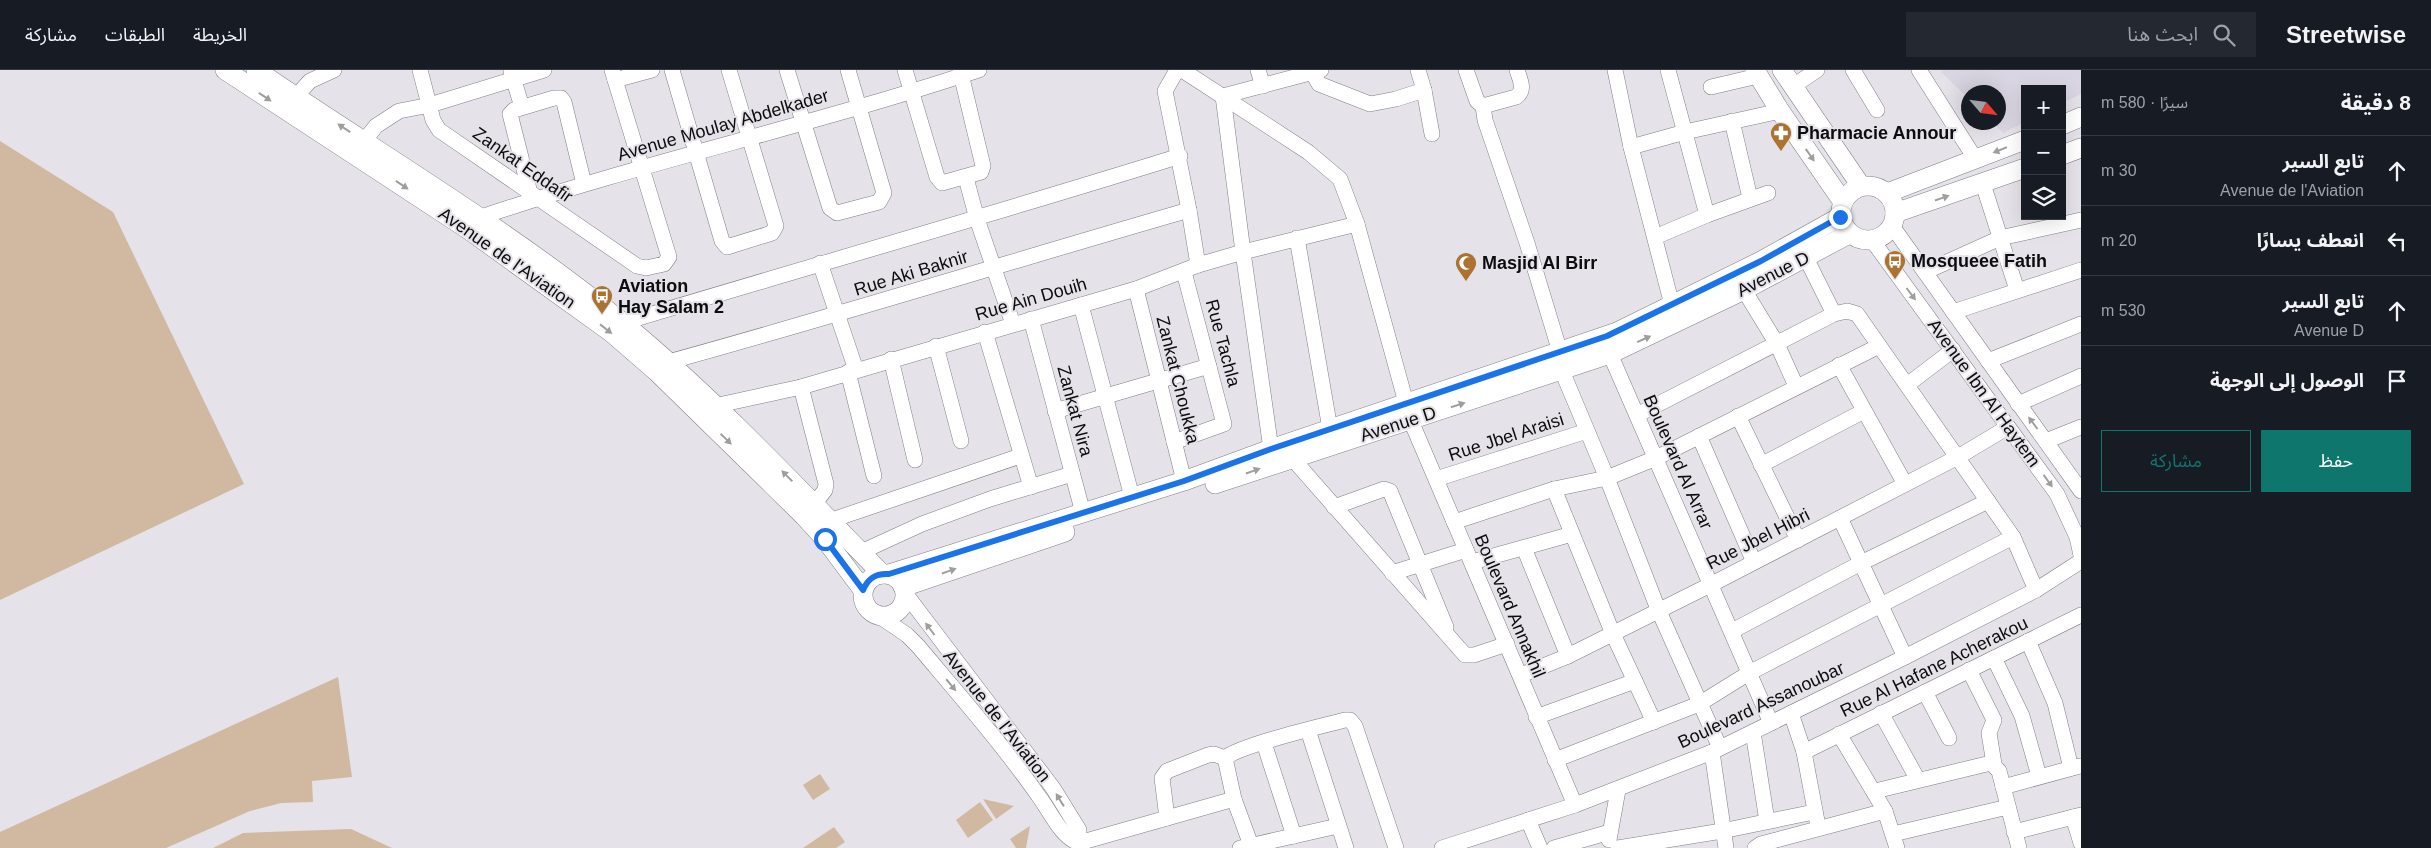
<!DOCTYPE html>
<html lang="ar">
<meta charset="utf-8">
<style>
:root{--surface:#171b24;--page:#242831;--text:#f1f3f6;--muted:#9ea1a6;--line:#363941;--accent:#0f766e}
body{margin:0;font-family:Helvetica,"Noto Sans Arabic",sans-serif;background:var(--page);color:var(--text);direction:rtl}
.controls{position:absolute;right:15px;top:15px;display:grid;overflow:hidden;border-radius:0px;box-shadow:0 5px 20px #0002}
.controls button{width:45px;height:45px;display:grid;place-items:center;padding:0;border:0;border-bottom:1px solid var(--line);background:var(--surface);color:var(--text);font:25px sans-serif}
.compass{position:absolute;left:1961px;top:15px;width:45px;height:45px;border-radius:50%;background:var(--surface);box-shadow:0 5px 20px #0002;rotate:118deg}
.stop{position:absolute;width:15px;height:15px;margin:-11px;border:4px solid #1a73e8;border-radius:50%;background:#fff}
.stop.end{background:#1a73e8;border-color:#fff;box-shadow:0 1px 5px #0008}
.list{margin:0;padding:0;list-style:none}
h2{display:flex;justify-content:space-between;align-items:center;height:65px;margin:0;padding:0 20px;font-size:21px}
h2 small{font-size:16px;font-weight:400;color:var(--muted)}
.list li{display:grid;grid-template-columns:32px 1fr auto;gap:15px;align-items:center;box-sizing:border-box;height:70px;padding:0 20px;border-top:1px solid var(--line)}
.list b{display:block;font-size:19px;white-space:nowrap}
.list p{margin:0;font-size:16px;white-space:nowrap;color:var(--muted)}
.list em{font-size:16px;font-style:normal;color:var(--muted)}
.actions{display:flex;gap:10px;padding:15px 20px}
.actions a{flex:1;padding:11px 0;border:1px solid var(--accent);border-radius:0px;text-align:center;font-size:18px;color:var(--accent)}
.actions .main{background:var(--accent);color:#fff}
.icon{flex:none;width:28px;height:28px;fill:none;stroke:currentColor;stroke-width:2;stroke-linecap:round;stroke-linejoin:round}
.map{position:relative;flex:none;width:2081px;height:778px;overflow:hidden;direction:ltr}
header{display:flex;align-items:center;gap:30px;box-sizing:border-box;height:70px;padding:0 25px;background:var(--surface);border-bottom:1px solid var(--line)}
header strong{font-size:24px}
nav{display:flex;gap:28px;margin-inline-start:auto;font-size:18px}
.search{width:350px;height:45px;background:var(--page);display:flex;align-items:center;gap:12px;box-sizing:border-box;padding:0 18px;border-radius:0px;color:var(--muted);font-size:19px}
main{display:flex}
aside{flex:1;background:var(--surface)}
.map>svg:first-child{display:block}
</style>
<header>
<strong>Streetwise</strong>
<div class="search"><svg class="icon" aria-label="search" viewBox="0 0 24 24"><circle cx="10" cy="10" r="6"/><path d="M15 15l6 6"/></svg>ابحث هنا</div>
<nav><a>الخريطة</a><a>الطبقات</a><a>مشاركة</a></nav>
</header>
<main>
<aside>
<h2>8 دقيقة<small>سيرًا · 580 m</small></h2>
<ul class="list">
<li><svg class="icon" aria-label="ahead" viewBox="0 0 24 24"><path d="M12 20V5M6 11l6-6 6 6"/></svg><div><b>تابع السير</b><p>Avenue de l'Aviation</p></div><em>30 m</em></li>
<li><svg class="icon" aria-label="left" viewBox="0 0 24 24"><path d="M17 20v-9H6M10 6l-5 5 5 5"/></svg><div><b>انعطف يسارًا</b></div><em>20 m</em></li>
<li><svg class="icon" aria-label="ahead" viewBox="0 0 24 24"><path d="M12 20V5M6 11l6-6 6 6"/></svg><div><b>تابع السير</b><p>Avenue D</p></div><em>530 m</em></li>
<li><svg class="icon" aria-label="arrive" viewBox="0 0 24 24"><path d="M6 21V4h12l-3 4 3 4H6"/></svg><div><b>الوصول إلى الوجهة</b></div></li>
</ul>
<div class="actions"><a class="main">حفظ</a><a>مشاركة</a></div>
</aside>
<div class="map">
<svg width="2081" height="778" viewBox="0 0 2081 778">
<rect width="100%" height="100%" fill="#e5e3e9"/>
<path fill="#d9d5e2" d="M1943 0H2081V24L2062 33V19H2025V52L2003 63 1993 53 1998 52V22H1968V28L1941 2Z"/>
<g fill="#d0b8a1">
<path d="M0 71 113 142 244 414 0 530Z"/>
<path d="M338 607 352 707 312 711 313 732 281 733 250 741 166 778H0V762Z"/>
<path d="M820 704 830 719 813 730 803 715Z"/>
<path d="M983 729 1014 736 996 749Z"/>
<path d="M980 732 993 750 968 768 956 750Z"/>
<path d="M1030 756 1026 778H1016L1010 769Z"/>
<path d="M834 757 845 772 836 778H803Z"/>
<path d="M351 759 392 778H213L243 763Z"/>
</g>
<g fill="none" stroke-linecap="round" stroke-linejoin="round">
<g stroke="#807e84" stroke-width="16">
<g id="minor">
<path d="M420 0 433 50 439 60 637 196 646 198 664 194 669 187 612 0"/>
<path d="M672 0 722 171 727 177 772 163 776 156 729 0"/>
<path d="M787 0 830 138 837 143 879 132 884 123 848 0"/>
<path d="M905 0 937 107 942 113 981 102 983 96 960 0"/>
<path d="M1182 0 1308 82 1340 109 1357 154 1411 351 1575 735"/>
<path d="M1258 0 1263 16"/>
<path d="M1311 0 1319 14 1370 34 1396 29 1424 20 1418 0"/>
<path d="M1466 0 1477 31 1483 36 1516 27C1526 20 1520 10 1517 0"/>
<path d="M1615 0 1631 77 1672 235"/>
<path d="M1668 0 1707 145"/>
<path d="M1853 0 1877 40"/>
<path d="M1919 0 1976 90"/>
<path d="M511 1 522 37"/>
<path d="M615 10 652 0"/>
<path d="M1711 17 1758 6"/>
<path d="M1792 17 1817 0"/>
<path d="M1424 20 1432 64"/>
<path d="M288 35 310 11 334 0"/>
<path d="M1483 36 1485 50 1527 173 1560 282"/>
<path d="M1732 51 1750 128"/>
<path d="M1631 77 1685 62 1780 41"/>
<path d="M357 80 376 56 399 41 430 35 544 0"/>
<path d="M966 108 977 149 1013 254"/>
<path d="M1983 114 2017 220"/>
<path d="M530 123 510 44 514 40 554 28H561L564 32 584 114"/>
<path d="M1189 140 1198 195"/>
<path d="M478 148C643 92 814 55 979 0"/>
<path d="M1892 156 2081 421"/>
<path d="M1655 167 1707 145 1768 123"/>
<path d="M1297 168 1330 359"/>
<path d="M1872 170 2057 424 2077 467 2081 485"/>
<path d="M1806 188 1834 244"/>
<path d="M820 193 856 300"/>
<path d="M1925 202 2000 168 2081 150"/>
<path d="M1136 219 1184 411"/>
<path d="M1744 220 1777 274 1796 316"/>
<path d="M1081 235 1132 427"/>
<path d="M1953 242 2081 200"/>
<path d="M1031 249 1083 443"/>
<path d="M622 253C808 197 994 144 1180 86"/>
<path d="M985 262 1031 417"/>
<path d="M936 276 961 371"/>
<path d="M1610 284 1771 653"/>
<path d="M891 289 915 390"/>
<path d="M1988 291 2081 254"/>
<path d="M668 292C843 244 1015 190 1189 140L1165 21 1177 0"/>
<path d="M1839 295 1905 414"/>
<path d="M1562 301 1607 408 1658 539 1720 678"/>
<path d="M848 302 874 406"/>
<path d="M1907 315 1953 280"/>
<path d="M801 317 826 414 825 420 815 433"/>
<path d="M2018 334 2081 306"/>
<path d="M714 336 801 317 1136 219 1198 195 1243 182 1357 154"/>
<path d="M1055 341 1209 296"/>
<path d="M1637 345 1834 244 1847 241 1857 244 2013 467 2036 520"/>
<path d="M1738 346 1798 470"/>
<path d="M1699 366 1754 492"/>
<path d="M2046 371 2081 357"/>
<path d="M1174 372 1224 354 1184 202"/>
<path d="M1271 379 1243 182 1223 26 1321 0"/>
<path d="M1292 388 1465 585H1474L1507 574"/>
<path d="M1761 395 1864 341"/>
<path d="M1436 409 1587 361"/>
<path d="M1554 419 1613 564 1654 652"/>
<path d="M1334 437 1384 419 1390 421 1446 557"/>
<path d="M1840 448 1905 587"/>
<path d="M832 450 1020 386"/>
<path d="M1454 452 1554 419 1607 408 1656 388 1879 276"/>
<path d="M1524 478 1568 586"/>
<path d="M861 482 922 454 990 429 1072 404"/>
<path d="M1472 492 1572 464"/>
<path d="M1392 503 1466 480"/>
<path d="M905 523 1053 718 1079 760V773L1082 778"/>
<path d="M879 546 907 565 918 576C960 626 1003 675 1040 728 1051 743 1061 767 1079 773"/>
<path d="M1732 561 1861 493 1988 431"/>
<path d="M2028 571 2055 633 2071 698"/>
<path d="M1994 588 2022 646 2039 706"/>
<path d="M1969 600 1994 650 1989 663 1994 694"/>
<path d="M1521 605 1568 586 1712 514 1958 387 2008 357"/>
<path d="M1925 622 1949 668"/>
<path d="M1791 643 1804 682 1817 751"/>
<path d="M1881 643 1918 710"/>
<path d="M1536 647 1635 611"/>
<path d="M1308 660 1346 778"/>
<path d="M1753 662 1767 751"/>
<path d="M1839 664 1885 741 1897 778"/>
<path d="M1264 673 1294 766"/>
<path d="M1712 682 1726 778"/>
<path d="M1804 682 2081 545"/>
<path d="M1225 688C1240 675 1322 656 1345 650H1350L1355 656 1396 778"/>
<path d="M1225 688 1234 729 1252 778"/>
<path d="M1555 690 1699 634 1749 603 2013 467"/>
<path d="M2003 717 2080 696"/>
<path d="M1875 721 1991 693 1999 701 2019 778"/>
<path d="M2073 747 2081 773"/>
<path d="M1167 748 1162 708 1167 701 1208 685 1214 684 1225 688"/>
<path d="M1528 750 1540 778"/>
<path d="M2014 762 2081 745"/>
<path d="M1893 764 2008 737"/>
<path d="M1609 770 1618 720"/>
<path d="M1079 773 1234 729"/>
<path d="M1240 778 1338 756"/>
<path d="M1442 778 1575 735 1712 682 1905 587 2036 520 2081 491"/>
<path d="M1554 778 1610 762"/>
<path d="M1618 778 1722 761 1814 742"/>
<path d="M1755 778 1761 774 1885 741"/>
</g>
</g>
<g stroke="#807e84" stroke-width="20">
<g id="major">
<path d="M225 0 469 160 612 263 657 302 804 446 825 469 863 520"/>
<path d="M256 0C378 83 508 159 623 253 716 330 798 418 882 504"/>
<path d="M1755 0 1780 41 1843 132"/>
<path d="M1782 0 1861 116"/>
<path d="M2062 55 2081 47"/>
<path d="M2062 85 2081 78"/>
<circle cx="1868" cy="143" r="27"/>
<path d="M1887 123 2025 70"/>
<path d="M1895 143 2025 98"/>
<path d="M1215 414 1610 284 1744 220 1849 164"/>
<path d="M889 504 1184 411 1271 379 1617 262 1761 191 1840 147"/>
<circle cx="884" cy="525" r="21"/>
<path d="M903 517 1065 462"/>
</g>
</g>
<use href="#minor" stroke="#fff" stroke-width="15"/>
<use href="#major" stroke="#fff" stroke-width="19"/>
</g>
<defs><path id="oneway-solid" d="M-6-.8H1V-3.2L6.5 0L1 3.2V.8H-6Z" transform="scale(1.25)"/></defs>
<g fill="#9e9e9f">
<use href="#oneway-solid" transform="translate(265 27) rotate(34)"/>
<use href="#oneway-solid" transform="translate(344 58) rotate(-147)"/>
<use href="#oneway-solid" transform="translate(2000 80) rotate(158)"/>
<use href="#oneway-solid" transform="translate(1810 85) rotate(55)"/>
<use href="#oneway-solid" transform="translate(402 115) rotate(34)"/>
<use href="#oneway-solid" transform="translate(1942 128) rotate(-19)"/>
<use href="#oneway-solid" transform="translate(1911 224) rotate(53)"/>
<use href="#oneway-solid" transform="translate(606 259) rotate(38)"/>
<use href="#oneway-solid" transform="translate(1644 269) rotate(-24)"/>
<use href="#oneway-solid" transform="translate(1458 335) rotate(-18)"/>
<use href="#oneway-solid" transform="translate(2033 353) rotate(-127)"/>
<use href="#oneway-solid" transform="translate(726 369) rotate(44)"/>
<use href="#oneway-solid" transform="translate(1253 401) rotate(-19)"/>
<use href="#oneway-solid" transform="translate(787 406) rotate(-135)"/>
<use href="#oneway-solid" transform="translate(2048 411) rotate(54)"/>
<use href="#oneway-solid" transform="translate(949 501) rotate(-19)"/>
<use href="#oneway-solid" transform="translate(930 559) rotate(-127)"/>
<use href="#oneway-solid" transform="translate(951 615) rotate(50)"/>
<use href="#oneway-solid" transform="translate(1060 730) rotate(-122)"/>
</g>
<g fill="none" stroke-linecap="round" stroke-linejoin="round">
<path stroke="#1a73e8" stroke-width="6" d="M825 469 863 520C868 508 876 503 889 504L1184 411 1271 379 1607 266 1761 191 1840 147"/>
</g>
<defs>
<g id="pharmacy-pin" transform="scale(1.125)"><path d="M0 17L-7.5 6A9.5 9.5 0 1 1 7.5 6Z" fill="#ab7231" stroke="#e5e3e9"/><path d="M-2-6h4v4h4v4h-4v4h-4v-4h-4v-4h4Z" fill="#fff"/></g>
<g id="bus-pin" transform="scale(1.125)"><path d="M0 17L-7.5 6A9.5 9.5 0 1 1 7.5 6Z" fill="#ab7231" stroke="#e5e3e9"/><path d="M-5-6H5V4H4V6H2V4H-2V6H-4V4H-5ZM-3.5-4V0h7V-4ZM-3.5 1.2v1.5H-2V1.2ZM2 1.2v1.5H3.5V1.2Z" fill="#fff"/></g>
<g id="mosque-pin" transform="scale(1.125)"><path d="M0 17L-7.5 6A9.5 9.5 0 1 1 7.5 6Z" fill="#ab7231" stroke="#e5e3e9"/><path d="M3.5-4.9A6 6 0 1 0 3.5 4.9A5 5 0 1 1 3.5-4.9Z" fill="#fff"/></g>
</defs>
<g fill-rule="evenodd">
<use href="#pharmacy-pin" x="1781" y="63"/>
<use href="#bus-pin" x="1895" y="191"/>
<use href="#mosque-pin" x="1466" y="193"/>
<use href="#bus-pin" x="602" y="226"/>
</g>
<g text-anchor="middle" stroke-width="4" stroke-linejoin="round" paint-order="stroke">
<g font-size="18" fill="#0d0c0e" stroke="#e5e3e9">
<text transform="translate(723 55) rotate(-16)" y="6">Avenue Moulay Abdelkader</text>
<text transform="translate(523 95) rotate(35)" y="6">Zankat Eddafir</text>
<text transform="translate(507 188) rotate(35)" y="6">Avenue de l'Aviation</text>
<text transform="translate(911 203) rotate(-17)" y="6">Rue Aki Baknir</text>
<text transform="translate(1773 204) rotate(-27)" y="6">Avenue D</text>
<text transform="translate(1031 229) rotate(-16)" y="6">Rue Ain Douih</text>
<text transform="translate(1223 273) rotate(75)" y="6">Rue Tachla</text>
<text transform="translate(1178 310) rotate(76)" y="6">Zankat Choukka</text>
<text transform="translate(1984 323) rotate(54)" y="6">Avenue Ibn Al Haytem</text>
<text transform="translate(1075 341) rotate(75)" y="6">Zankat Nira</text>
<text transform="translate(1398 354) rotate(-18)" y="6">Avenue D</text>
<text transform="translate(1506 367) rotate(-18)" y="6">Rue Jbel Araisi</text>
<text transform="translate(1678 392) rotate(66)" y="6">Boulevard Al Arrar</text>
<text transform="translate(1758 469) rotate(-27)" y="6">Rue Jbel Hibri</text>
<text transform="translate(1510 536) rotate(67)" y="6">Boulevard Annakhil</text>
<text transform="translate(1934 597) rotate(-26)" y="6">Rue Al Hafane Acherakou</text>
<text transform="translate(1761 635) rotate(-25)" y="6">Boulevard Assanoubar</text>
<text transform="translate(997 646) rotate(52)" y="6">Avenue de l'Aviation</text>
</g>
<g font-size="18" font-weight="bold" fill="#0d0c0e" stroke="#e5e3e9" text-anchor="start">
<text x="1797" y="69">Pharmacie Annour</text>
<text x="1911" y="197">Mosqueee Fatih</text>
<text x="1482" y="199">Masjid Al Birr</text>
<text x="618" y="222">Aviation<tspan x="618" dy="21">Hay Salam 2</tspan></text>
</g>
</g>
</svg>
<div class="controls">
<button>+</button>
<button>−</button>
<button><svg class="icon" aria-label="layers" viewBox="0 0 24 24"><path d="M12 4l9 5-9 5-9-5zM3 14l9 5 9-5"/></svg></button>
</div>
<svg class="compass" viewBox="-18 -18 36 36"><path d="M0-13l5 13h-10z" fill="#e53935"/><path d="M0 13l5-13h-10z" fill="#9ea1a6"/></svg>
<div class="stop" style="left:825px;top:469px"></div>
<div class="stop end" style="left:1840px;top:147px"></div>
</div>
</main>
